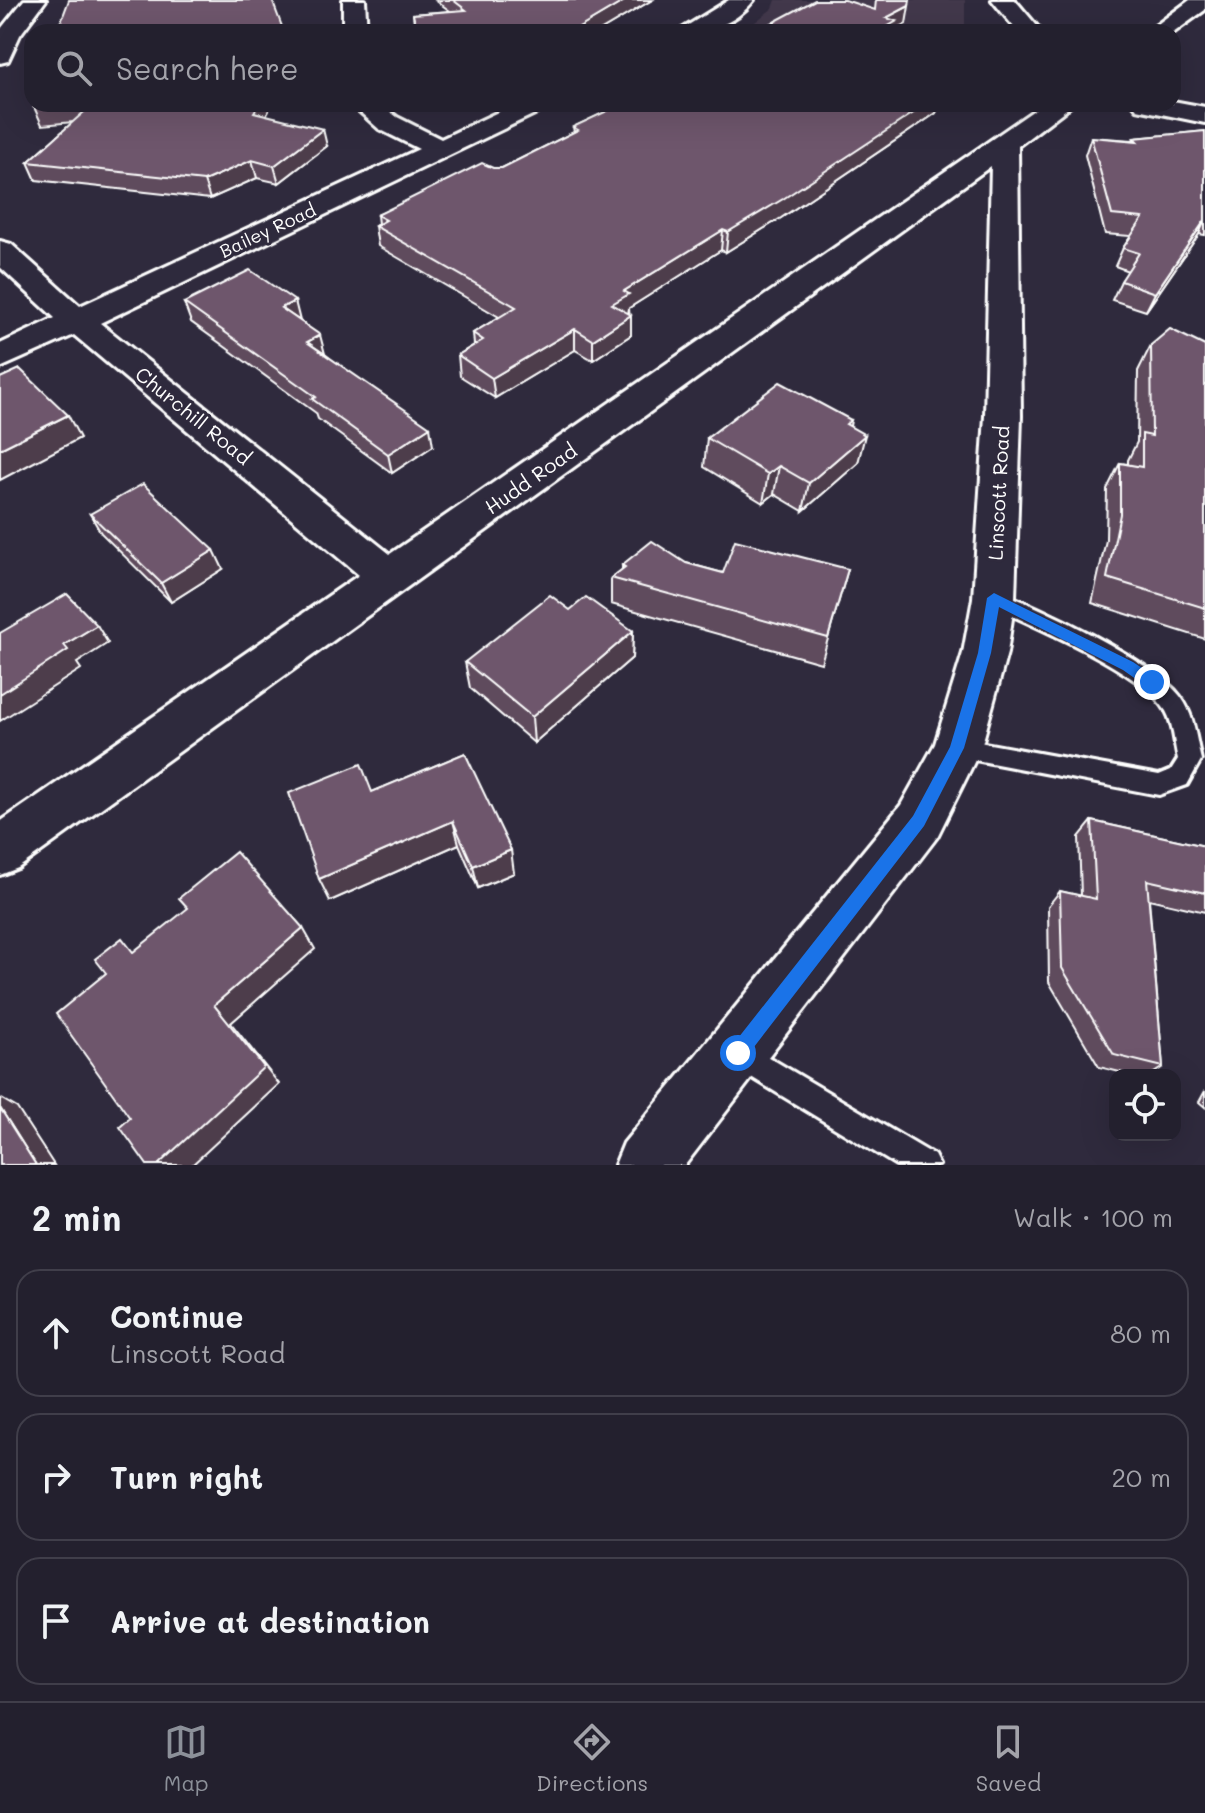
<!DOCTYPE html>
<meta charset="utf-8">
<style>
:root{--surface:#23202e;--page:#2b2836;--text:#f1f3f6;--muted:#a3a3aa;--line:#403e4a;--accent:#8c9099}
body{margin:0;font-family:Mali,sans-serif;background:var(--page);color:var(--text)}
.controls{position:absolute;right:24px;bottom:24px;display:grid;overflow:hidden;border-radius:16px;box-shadow:0 8px 32px #0002}
.controls button{width:72px;height:72px;display:grid;place-items:center;padding:0;border:0;border-bottom:2px solid var(--line);background:var(--surface);color:var(--text);font:40px sans-serif}
.stop{position:absolute;width:24px;height:24px;margin:-18px;border:6px solid #1a73e8;border-radius:50%;background:#fff}
.stop.end{background:#1a73e8;border-color:#fff;box-shadow:0 2px 8px #0008}
.list{margin:0;padding:0;list-style:none}
h2{display:flex;justify-content:space-between;align-items:center;height:104px;margin:0;padding:0 32px;font-size:34px}
h2 small{font-size:26px;font-weight:400;color:var(--muted)}
.list li{display:grid;grid-template-columns:52px 1fr auto;gap:24px;align-items:center;box-sizing:border-box;height:128px;margin:0 16px 16px;padding:0 16px;border:2px solid var(--line);border-radius:24px}
.list b{display:block;font-size:30px;white-space:nowrap}
.list p{margin:0;font-size:26px;white-space:nowrap;color:var(--muted)}
.list em{font-size:26px;font-style:normal;color:var(--muted)}
.icon{flex:none;width:44px;height:44px;fill:none;stroke:currentColor;stroke-width:2;stroke-linecap:round;stroke-linejoin:round}
.map{position:relative;flex:none;width:1205px;height:1165px;overflow:hidden}
.search{position:absolute;background:var(--surface);box-shadow:0 8px 32px #0002;left:24px;right:24px;top:24px;height:88px;display:flex;align-items:center;gap:20px;box-sizing:border-box;padding:0 28px;border-radius:24px;color:var(--muted);font-size:30px}
.sheet{height:536px;background:var(--surface)}
nav{display:flex;justify-content:space-around;align-items:center;box-sizing:border-box;height:112px;border-top:2px solid var(--line);background:var(--surface);font-size:22px;color:var(--muted)}
nav a{display:grid;justify-items:center;gap:4px}
nav .on{color:var(--accent)}
.map>svg:first-child{display:block}
</style>
<div class="map">
<svg width="1205" height="1165" viewBox="0 0 1205 1165">
<rect width="100%" height="100%" fill="#2f2a3d"/>
<filter id="ink" filterUnits="userSpaceOnUse"><feTurbulence type="fractalNoise" baseFrequency=".0125" numOctaves="2"/><feDisplacementMap in="SourceGraphic" scale="16" xChannelSelector="R" yChannelSelector="G"/><feConvolveMatrix kernelMatrix="1 2 1 2 8 2 1 2 1" color-interpolation-filters="sRGB"/></filter>
<g filter="url(#ink)">
<path fill="#42384b" d="M776 0H965V32H765L750 26 773 8Z"/>
<g fill="none" stroke-linecap="round" stroke-linejoin="round">
<g stroke="#fff" stroke-width="6">
<g id="service">
<path d="M994 590C1037 604 1154 662 1180 696 1194 714 1196 739 1201 760L1187 785 1159 795 949 755 946 748 949 741 957 738 1159 775 1171 770 1178 759C1174 744 1174 725 1166 711 1142 670 1031 625 987 604L984 598 987 592Z"/>
<path d="M738 1039 934 1155 939 1165H896L728 1063 724 1053 728 1043Z"/>
</g>
</g>
<g stroke="#fff" stroke-width="6">
<g id="minor">
<path d="M24 0H46L20 35 8 61 0 63V30Z"/>
<path d="M343 0H365L367 32H343Z"/>
<path d="M729 0H754C734 26 708 32 677 32Z"/>
<path d="M992 0H1015L1042 32H1018Z"/>
<path d="M1190 0H1205V10L1173 33 1147 32Z"/>
<path d="M1173 101 1205 107V123L1137 109 1133 104H1173Z"/>
<path d="M351 104H380L397 117 441 139 515 104H549L545 109 100 323 390 554 1043 104H1073L1018 146 1021 416 1015 598 1007 653 981 748 937 837 685 1165H615L624 1143 901 805 935 744 963 653 973 598 985 416 991 166 18 868 0 875V822L359 575 74 335 0 368V344L55 318 0 267V241L11 244 80 306 419 149 379 129Z"/>
</g>
</g>
<use href="#service" fill="#2f2a3d" fill-rule="evenodd"/>
<use href="#minor" fill="#2f2a3d" fill-rule="evenodd"/>
</g>
<g fill="#5f4b5d" stroke="#fff" stroke-width="2">
<path d="M435 0H652L598 32H415L413 14 450 11Z"/>
<path d="M36 104H272L266 115 327 146 279 183 257 178 210 199 36 180 28 162 73 122 42 125 34 107Z"/>
<path d="M614 104H939L936 113 781 218 726 252 721 250 629 308 631 335 593 360 575 350 495 398 460 376 458 355 474 345 473 333 499 317 378 246 375 226 378 224 377 215 493 168H502L574 132 573 127 614 108Z"/>
<path d="M1205 131V235L1199 234 1146 311 1112 300 1121 281 1128 271 1115 266 1123 248 1131 236 1105 234 1085 155 1091 137 1133 140 1134 138Z"/>
<path d="M184 303 300 321 325 354 433 446 392 473 318 419 316 413 191 322Z"/>
<path d="M1151 345 1205 346V639L1092 603 1106 540 1107 489 1120 463 1128 464V460L1137 442 1138 371Z"/>
<path d="M851 420 850 426 858 463 803 511 774 494 763 503 704 467 707 438Z"/>
<path d="M90 514 223 569 171 602 101 533Z"/>
<path d="M686 563 723 573 848 569 821 663 611 604V578L622 570V565Z"/>
<path d="M570 610 633 631 632 658 534 743 470 688 465 662Z"/>
<path d="M465 753 514 873 478 888 459 844 330 901 372 792Z"/>
<path d="M1092 821 1205 846V912L1149 899 1163 1067 1151 1075H1132L1099 1067 1049 982 1048 906 1060 891 1081 896 1079 837Z"/>
<path d="M1205 1091V1107L1199 1102Z"/>
</g>
<g fill="#4d3d4c" stroke="#fff" stroke-width="2">
<path d="M626 0H652L598 32H572Z"/>
<path d="M909 6 906 24 896 29 895 32H878L886 18Z"/>
<path d="M259 104H272L259 129 254 112Z"/>
<path d="M927 104H939L936 113 781 218 726 252 728 232Z"/>
<path d="M323 129 327 146 279 183 274 166Z"/>
<path d="M252 160 257 178 210 199 204 181Z"/>
<path d="M1205 220 1199 234 1146 311 1155 293Z"/>
<path d="M723 230 721 250 629 308 628 314 612 304 624 291Z"/>
<path d="M295 301 300 321 281 308Z"/>
<path d="M631 315V335L593 360V340Z"/>
<path d="M575 329V350L495 398 492 378Z"/>
<path d="M320 335 325 354 307 342Z"/>
<path d="M68 415 80 438 0 480V449Z"/>
<path d="M430 427 433 446 392 473 388 454Z"/>
<path d="M865 435 858 463 803 511 809 483Z"/>
<path d="M779 466 774 494 763 503 768 474Z"/>
<path d="M214 550 223 569 171 602 161 583Z"/>
<path d="M97 625 108 643 77 663 81 669 0 721V694L64 645Z"/>
<path d="M633 631 632 658 534 743 532 717Z"/>
<path d="M453 821 459 844 330 901 319 879Z"/>
<path d="M511 850 514 873 478 888 473 866Z"/>
<path d="M303 928 315 949 231 1023 279 1084 192 1165H158L214 1005Z"/>
<path d="M0 1098 17 1108 54 1165H36L0 1108Z"/>
</g>
<g fill="#6e576c" stroke="#fff" stroke-width="2">
<path d="M69 0H272L284 32H57Z"/>
<path d="M453 0H626L572 32H417L413 14 466 10Z"/>
<path d="M815 0H845L875 10 876 0H910L909 6 886 18 897 21 878 32H755Z"/>
<path d="M36 104H79L34 107Z"/>
<path d="M93 104H259L254 112 323 129 274 166 252 160 204 181 28 162Z"/>
<path d="M618 104H927L783 199 728 232 723 230 624 291 629 294 612 304 631 315 593 340 575 329 492 378 458 355 483 340 473 333 516 307 375 226 386 220 377 215 482 163 493 168H502L578 130 573 127 620 105Z"/>
<path d="M1205 131V220L1155 293 1121 281 1139 253 1123 248 1143 218 1112 215 1091 137 1137 141 1134 138Z"/>
<path d="M250 270 295 301 281 308 320 335 307 342 430 427 388 454 312 399 316 397 184 303Z"/>
<path d="M1170 329 1205 346V608L1107 578 1120 514V463L1142 467V434L1152 436 1151 345Z"/>
<path d="M20 369 68 415 0 449V378Z"/>
<path d="M780 382 851 420 846 424 865 435 809 483 779 466 768 474 707 438Z"/>
<path d="M143 484 214 550 161 583 90 514Z"/>
<path d="M735 540 848 569 828 638 611 578 625 567 622 565 652 541 686 563 723 573Z"/>
<path d="M67 594 97 625 64 645 68 650 0 694V633Z"/>
<path d="M550 595 570 610 586 597 633 631 532 717 465 662Z"/>
<path d="M465 753 511 850 473 866 453 821 319 879 289 793 361 764 372 792Z"/>
<path d="M1092 821 1205 846V893L1147 880 1163 1067 1114 1055 1062 968 1060 891 1096 899Z"/>
<path d="M236 852 303 928 214 1005 264 1067 158 1165H147L120 1127 130 1118 56 1014 106 973 95 959 122 938 133 952 188 908 179 898Z"/>
<path d="M0 1108 36 1165H0Z"/>
</g>
</g>
<path fill="#1a73e8" d="M994 593 1133 662 1157 678V687H1147L1123 670 999 607 991 653 964 748 924 826 744 1060 738 1062 731 1060 729 1053 731 1047 913 816 950 747 978 653 987 598Z"/>
<g text-anchor="middle" stroke-width="6" stroke-linejoin="round" paint-order="stroke">
<g font-size="18" fill="#fff" stroke="#2f2a3d">
<text transform="translate(268 231) rotate(-25)" y="6">Bailey Road</text>
</g>
<g font-size="20" fill="#fff" stroke="#2f2a3d">
<text transform="translate(193 416) rotate(39)" y="7">Churchill Road</text>
<text transform="translate(531 479) rotate(-35)" y="7">Hudd Road</text>
<text transform="translate(999 493) rotate(-87)" y="7">Linscott Road</text>
</g>
</g>
</svg>
<div class="controls">
<button><svg class="icon" aria-label="locate" viewBox="0 0 24 24"><circle cx="12" cy="12" r="6"/><path d="M12 2v4M12 18v4M2 12h4M18 12h4"/></svg></button>
</div>
<div class="stop" style="left:738px;top:1053px"></div>
<div class="stop end" style="left:1152px;top:682px"></div>
<div class="search"><svg class="icon" aria-label="search" viewBox="0 0 24 24"><circle cx="10" cy="10" r="6"/><path d="M15 15l6 6"/></svg>Search here</div>
</div>
<section class="sheet">
<h2>2 min<small>Walk · 100 m</small></h2>
<ul class="list">
<li><svg class="icon" aria-label="ahead" viewBox="0 0 24 24"><path d="M12 20V5M6 11l6-6 6 6"/></svg><div><b>Continue</b><p>Linscott Road</p></div><em>80 m</em></li>
<li><svg class="icon" aria-label="right" viewBox="0 0 24 24"><path d="M7 20v-9h11M14 6l5 5-5 5"/></svg><div><b>Turn right</b></div><em>20 m</em></li>
<li><svg class="icon" aria-label="arrive" viewBox="0 0 24 24"><path d="M6 21V4h12l-3 4 3 4H6"/></svg><div><b>Arrive at destination</b></div></li>
</ul>
</section>
<nav>
<a class="on"><svg class="icon" aria-label="map" viewBox="0 0 24 24"><path d="M3 6l6-2 6 2 6-2v14l-6 2-6-2-6 2zM9 4v14M15 6v14"/></svg>Map</a>
<a><svg class="icon" aria-label="directions" viewBox="0 0 24 24"><path d="M12 3l9 9-9 9-9-9zM9 14v-3h6M13 9l2 2-2 2"/></svg>Directions</a>
<a><svg class="icon" aria-label="saved" viewBox="0 0 24 24"><path d="M7 4h10v16l-5-4-5 4z"/></svg>Saved</a>
</nav>
